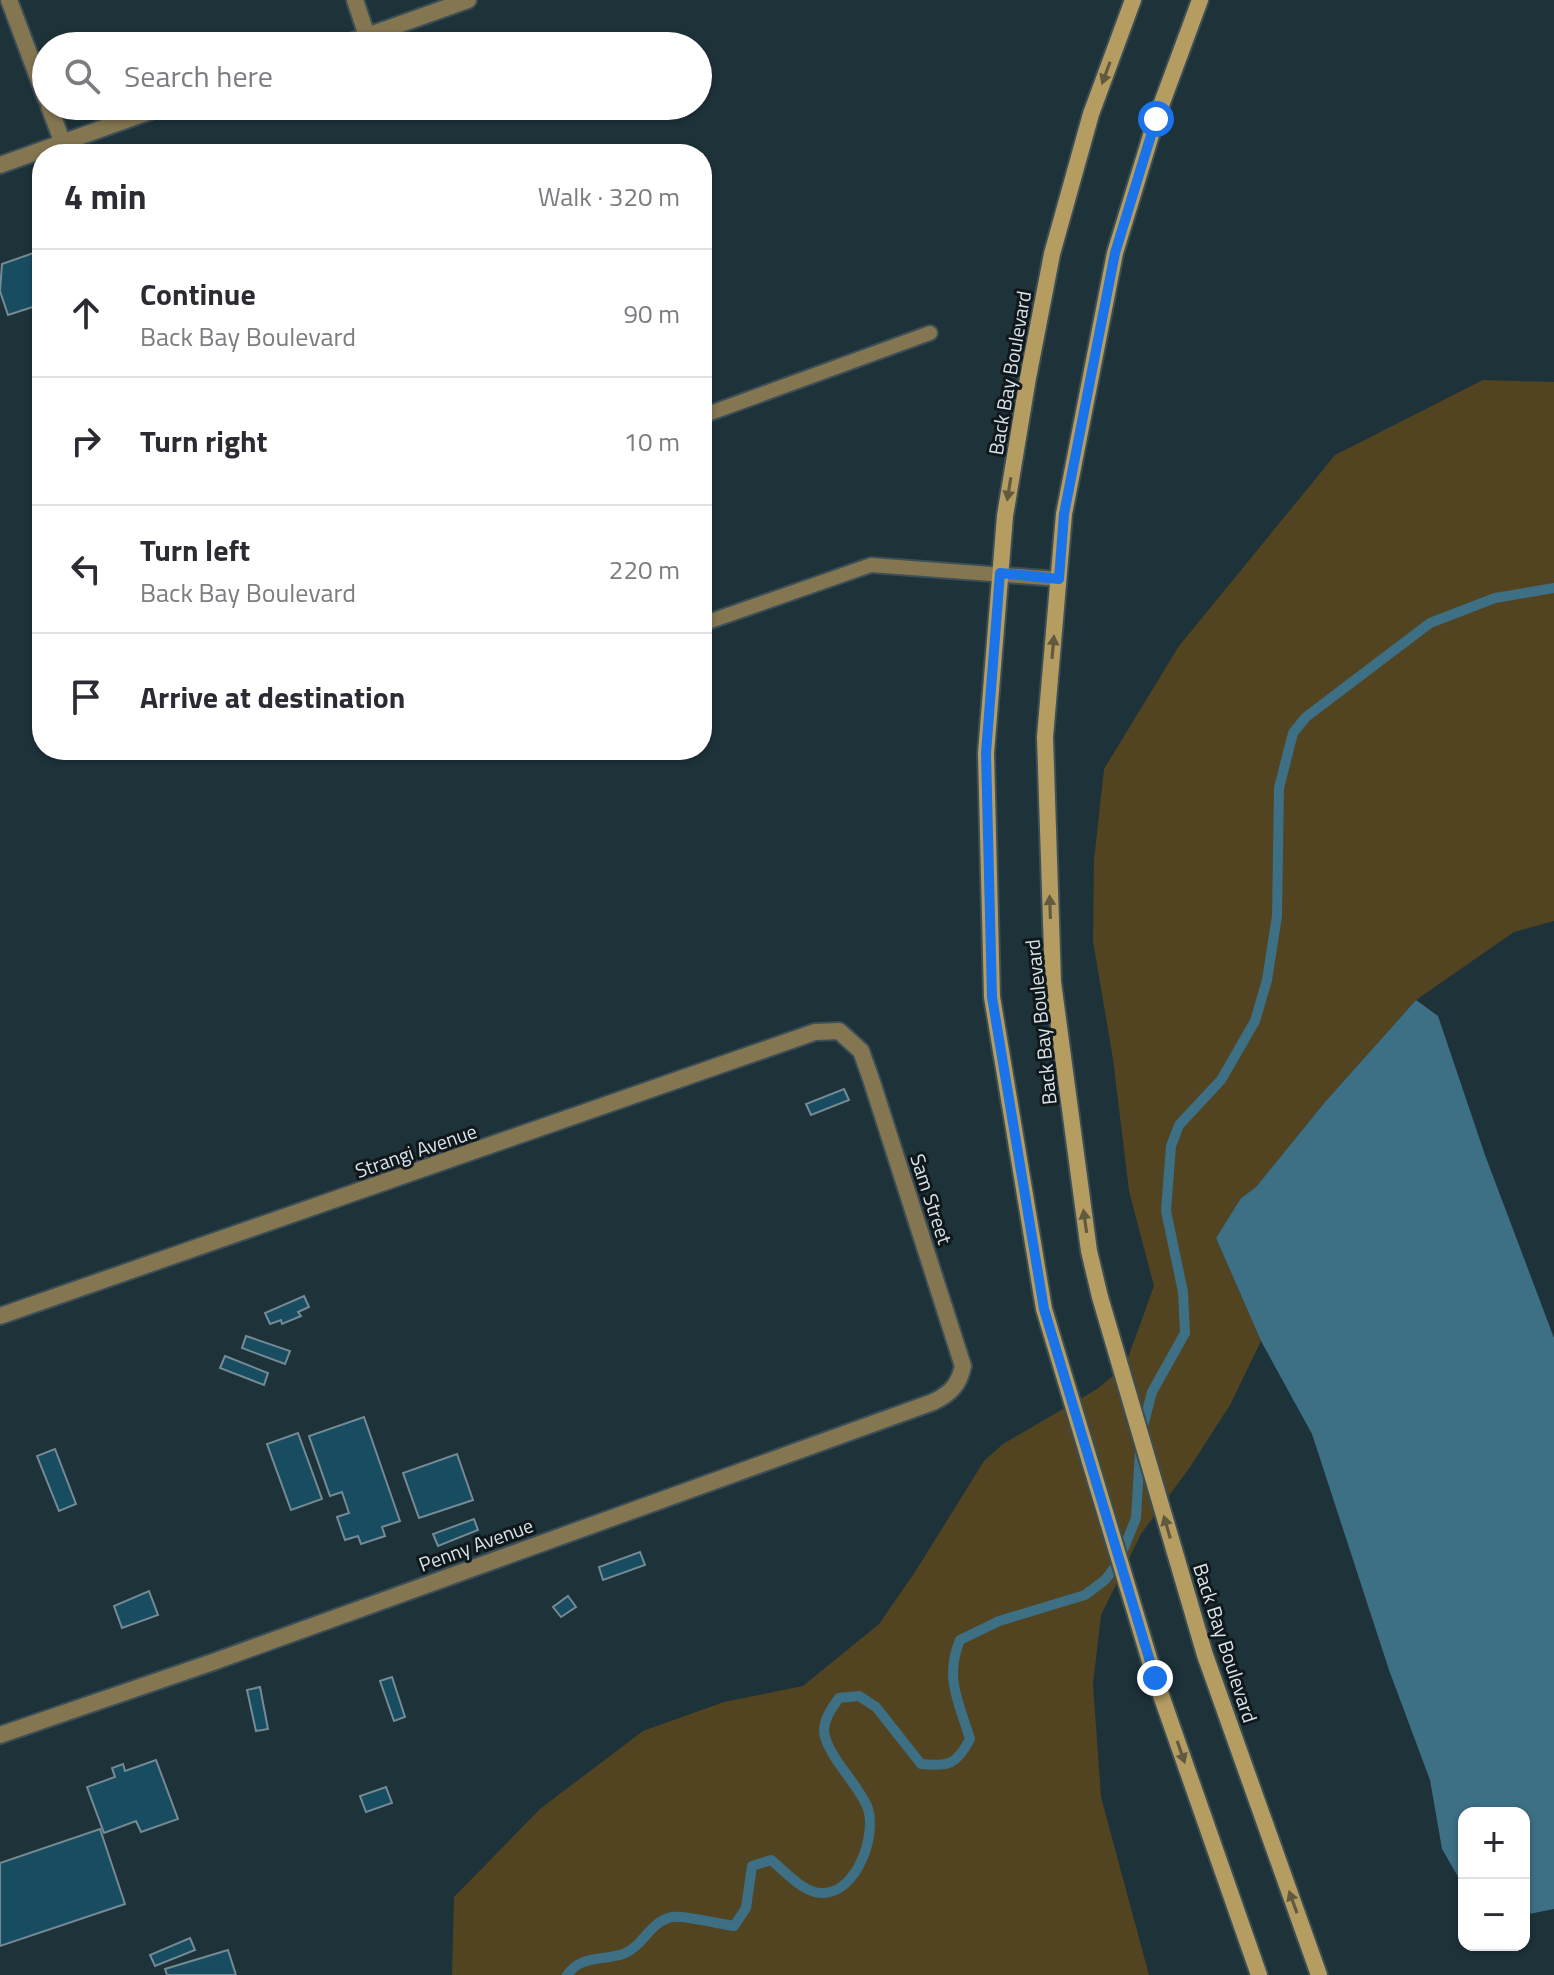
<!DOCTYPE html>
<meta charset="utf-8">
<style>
:root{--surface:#fff;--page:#f7f7f7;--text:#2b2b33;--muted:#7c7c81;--line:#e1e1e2}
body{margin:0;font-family:"Titillium Web",sans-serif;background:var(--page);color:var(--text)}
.controls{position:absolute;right:24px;bottom:24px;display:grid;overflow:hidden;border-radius:16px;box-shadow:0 2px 6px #0004}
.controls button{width:72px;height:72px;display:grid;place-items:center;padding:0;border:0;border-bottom:2px solid var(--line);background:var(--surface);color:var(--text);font:40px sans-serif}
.stop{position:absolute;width:24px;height:24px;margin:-18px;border:6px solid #1a73e8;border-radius:50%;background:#fff}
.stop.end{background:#1a73e8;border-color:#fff;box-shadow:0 2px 8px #0008}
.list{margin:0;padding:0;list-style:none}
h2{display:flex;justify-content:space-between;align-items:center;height:104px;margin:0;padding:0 32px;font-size:34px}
h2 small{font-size:26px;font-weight:400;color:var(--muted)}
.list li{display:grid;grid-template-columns:52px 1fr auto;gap:24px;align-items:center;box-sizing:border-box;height:128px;padding:0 32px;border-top:2px solid var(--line)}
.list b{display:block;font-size:30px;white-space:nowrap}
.list p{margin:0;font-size:26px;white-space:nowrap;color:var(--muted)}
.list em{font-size:26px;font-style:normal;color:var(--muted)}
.icon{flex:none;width:44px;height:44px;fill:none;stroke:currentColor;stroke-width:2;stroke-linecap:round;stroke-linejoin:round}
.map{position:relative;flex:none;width:1554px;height:1975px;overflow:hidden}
.search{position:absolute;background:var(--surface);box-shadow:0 2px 6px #0004;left:32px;top:32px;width:680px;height:88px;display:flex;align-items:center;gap:20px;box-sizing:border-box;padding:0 28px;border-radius:44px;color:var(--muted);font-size:30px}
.panel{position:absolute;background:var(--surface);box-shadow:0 2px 6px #0004;left:32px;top:144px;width:680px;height:616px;border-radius:32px}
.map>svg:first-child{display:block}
</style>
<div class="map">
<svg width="1554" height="1975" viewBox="0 0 1554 1975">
<rect width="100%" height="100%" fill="#1e323a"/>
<path fill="#524420" d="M1483 380 1554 382V921L1514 932 1416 1000 1325 1102 1256 1187 1241 1198 1216 1238 1261 1341 1230 1405 1190 1467 1141 1534 1101 1615 1093 1684 1101 1797 1149 1975H452L454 1897 540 1809 643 1731 724 1702 803 1686 879 1624 915 1572 984 1461 1003 1444 1097 1389 1125 1366 1154 1286 1129 1191 1113 1059 1093 941 1094 860 1104 769 1179 646 1335 455Z"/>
<path fill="#3d6f85" d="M1416 1000 1438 1016 1485 1155 1554 1338V1909L1524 1915V1813H1464V1887L1442 1849 1430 1780 1389 1670 1312 1434 1261 1341 1216 1238 1241 1198 1256 1187 1325 1102Z"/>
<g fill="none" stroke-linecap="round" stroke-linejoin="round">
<g stroke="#3d6f85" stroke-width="10">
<path d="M1141 1434 1152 1392 1185 1333 1183 1292 1166 1211 1171 1146 1179 1125 1221 1080 1255 1021 1267 980 1277 916 1279 788 1293 733 1306 717 1430 623 1495 598 1554 588"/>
<path d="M567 1975C581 1955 601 1961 623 1954 643 1947 650 1921 672 1917 684 1915 719 1924 734 1926L746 1908 752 1866 771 1860C785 1871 803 1893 822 1893 857 1894 878 1833 867 1806 856 1782 833 1762 825 1737 821 1723 831 1709 839 1698L859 1696 876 1707 921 1764C949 1767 957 1764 970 1739 959 1702 944 1678 960 1640L999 1621 1085 1595 1105 1580 1118 1563 1136 1518 1140 1450"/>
</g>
</g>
<g fill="#184c60" stroke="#748a94" stroke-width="2">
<path d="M42 250V304L8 315 0 291 2 264Z"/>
<path d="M844 1089 849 1100 811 1115 806 1104Z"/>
<path d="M304 1296 309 1307 298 1312 301 1316 282 1324 281 1320 270 1324 265 1313Z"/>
<path d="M246 1336 290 1351 285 1364 242 1348Z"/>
<path d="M225 1356 268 1373 264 1385 220 1368Z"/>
<path d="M364 1417 400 1521 382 1527 385 1536 361 1544 358 1536 345 1540 337 1517 349 1513 342 1492 330 1496 309 1436Z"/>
<path d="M298 1433 322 1499 291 1510 267 1444Z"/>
<path d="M55 1449 76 1504 59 1511 37 1456Z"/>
<path d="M457 1454 473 1500 419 1518 403 1473Z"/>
<path d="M474 1519 478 1530 438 1546 433 1534Z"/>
<path d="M640 1552 645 1565 603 1580 599 1567Z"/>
<path d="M149 1591 158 1615 122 1628 114 1606Z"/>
<path d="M568 1596 576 1607 561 1617 553 1607Z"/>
<path d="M392 1677 405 1717 394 1721 380 1681Z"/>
<path d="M260 1687 268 1729 256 1731 247 1690Z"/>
<path d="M156 1760 178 1819 141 1832 136 1821 104 1833 87 1787 115 1777 112 1768 123 1764 125 1771Z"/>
<path d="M386 1787 392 1803 366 1812 360 1796Z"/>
<path d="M100 1829 125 1904 0 1946V1863Z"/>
<path d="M190 1938 195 1950 155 1966 150 1955Z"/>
<path d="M228 1950 236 1975H167L165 1969Z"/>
</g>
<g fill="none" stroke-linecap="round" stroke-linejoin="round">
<g stroke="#3c4e56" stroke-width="18">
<g id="lane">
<path d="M702 416 930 333"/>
<path d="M702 624 871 565 1059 579"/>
</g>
</g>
<g stroke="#3c4e56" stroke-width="20">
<g id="street">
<path d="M9 0 46 99"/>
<path d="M355 0 367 36"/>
<path d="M339 46 468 0"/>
<path d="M49 106 62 141"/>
<path d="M0 165 165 106"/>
<path d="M0 1316 815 1032 839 1031 861 1051 871 1079 963 1366C959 1385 950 1394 933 1402L213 1662 0 1735"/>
</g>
</g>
<g stroke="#3c4e56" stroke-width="20">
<g id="secondary">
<path d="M1133 0 1091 114 1052 254 1028 378 1005 516 986 753 992 997 1044 1309 1155 1678 1259 1975"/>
<path d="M1200 0 1156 119 1115 253 1064 514 1045 737 1053 982 1089 1251 1100 1297 1205 1655 1319 1975"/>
</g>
</g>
<use href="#lane" stroke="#847651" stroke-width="14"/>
<use href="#street" stroke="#847651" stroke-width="16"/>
<use href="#secondary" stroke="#b59d61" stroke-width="16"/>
</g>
<defs><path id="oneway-solid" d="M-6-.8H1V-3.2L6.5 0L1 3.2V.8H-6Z" transform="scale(2)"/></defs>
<g fill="#625a3e">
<use href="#oneway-solid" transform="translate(1106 73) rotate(110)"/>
<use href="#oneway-solid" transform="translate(1009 489) rotate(99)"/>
<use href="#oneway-solid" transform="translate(1053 647) rotate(-85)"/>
<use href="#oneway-solid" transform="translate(1050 907) rotate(-92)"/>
<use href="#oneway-solid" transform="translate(1085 1221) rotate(-98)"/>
<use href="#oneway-solid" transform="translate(1167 1527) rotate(-106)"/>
<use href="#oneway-solid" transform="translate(1181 1752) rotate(71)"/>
<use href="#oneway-solid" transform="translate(1293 1902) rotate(-110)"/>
</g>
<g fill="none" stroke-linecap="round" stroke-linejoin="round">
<path stroke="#1a73e8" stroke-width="10" d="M1155 1678 1044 1309 992 997 986 753 1000 573 1059 579 1064 514 1115 253 1156 119"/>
</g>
<g text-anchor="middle" stroke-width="6" stroke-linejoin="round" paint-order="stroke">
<g font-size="20" fill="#d8e4ea" stroke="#10181c">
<text transform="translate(1010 373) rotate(-80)" y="7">Back Bay Boulevard</text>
<text transform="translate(1041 1022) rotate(-96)" y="7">Back Bay Boulevard</text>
<text transform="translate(416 1151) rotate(-19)" y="7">Strangi Avenue</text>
<text transform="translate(931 1199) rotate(72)" y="7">Sam Street</text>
<text transform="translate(476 1545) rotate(-20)" y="7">Penny Avenue</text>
<text transform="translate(1225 1643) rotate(72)" y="7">Back Bay Boulevard</text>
</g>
</g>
</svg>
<div class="controls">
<button>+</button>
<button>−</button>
</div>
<div class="stop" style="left:1156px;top:119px"></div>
<div class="stop end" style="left:1155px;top:1678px"></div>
<div class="search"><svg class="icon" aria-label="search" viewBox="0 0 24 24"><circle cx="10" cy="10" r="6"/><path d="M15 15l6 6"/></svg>Search here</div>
<section class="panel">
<h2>4 min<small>Walk · 320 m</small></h2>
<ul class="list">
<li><svg class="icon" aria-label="ahead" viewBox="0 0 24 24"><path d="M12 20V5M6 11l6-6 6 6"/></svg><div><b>Continue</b><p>Back Bay Boulevard</p></div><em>90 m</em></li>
<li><svg class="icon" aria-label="right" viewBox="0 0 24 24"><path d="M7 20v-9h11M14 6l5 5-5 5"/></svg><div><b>Turn right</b></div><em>10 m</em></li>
<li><svg class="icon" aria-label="left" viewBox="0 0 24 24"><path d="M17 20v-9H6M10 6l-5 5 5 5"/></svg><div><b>Turn left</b><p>Back Bay Boulevard</p></div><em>220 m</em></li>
<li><svg class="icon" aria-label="arrive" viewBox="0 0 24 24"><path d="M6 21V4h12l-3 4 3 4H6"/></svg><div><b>Arrive at destination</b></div></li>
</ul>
</section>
</div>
